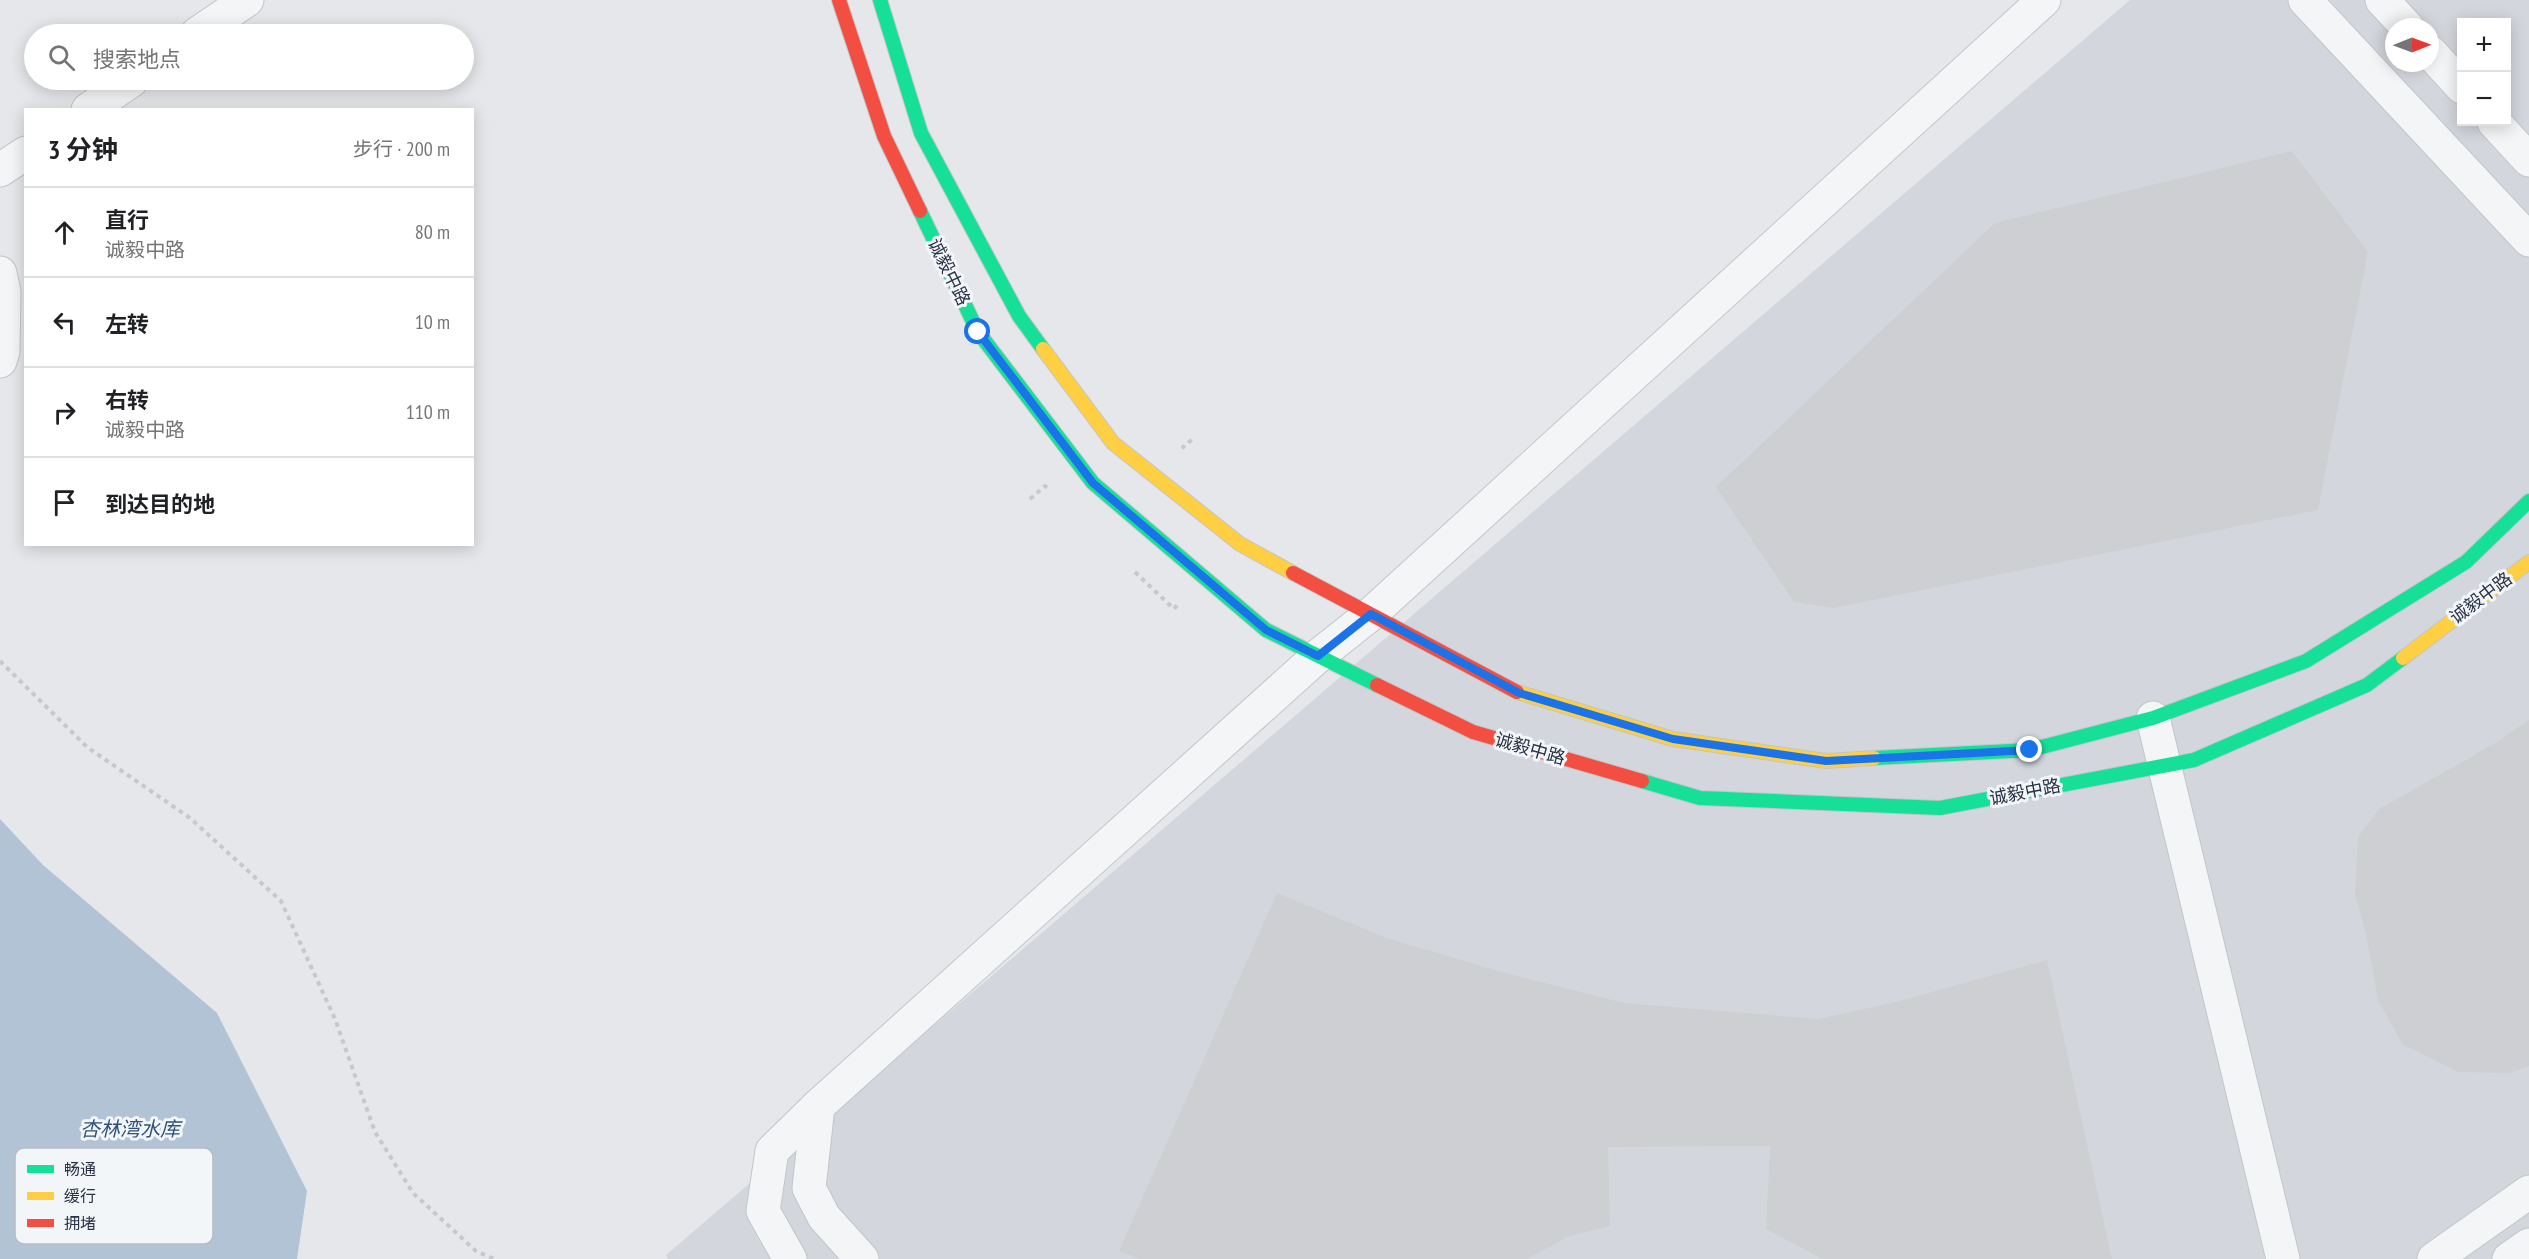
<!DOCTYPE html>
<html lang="zh">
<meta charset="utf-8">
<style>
:root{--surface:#fff;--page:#f2f2f2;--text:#202124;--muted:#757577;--line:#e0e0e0}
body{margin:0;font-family:"PT Sans Narrow","Noto Sans SC",sans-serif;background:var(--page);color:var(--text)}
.controls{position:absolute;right:18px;top:18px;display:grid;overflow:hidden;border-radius:0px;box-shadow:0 3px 15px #0003}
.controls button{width:54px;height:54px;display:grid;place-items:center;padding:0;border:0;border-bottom:2px solid var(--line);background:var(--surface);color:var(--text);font:30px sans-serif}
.compass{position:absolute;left:2385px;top:18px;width:54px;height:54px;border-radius:50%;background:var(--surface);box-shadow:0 3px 15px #0003;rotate:89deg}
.stop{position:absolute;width:18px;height:18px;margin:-14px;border:4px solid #1a73e8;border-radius:50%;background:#fff}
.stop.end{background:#1a73e8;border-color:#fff;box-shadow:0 2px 6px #0008}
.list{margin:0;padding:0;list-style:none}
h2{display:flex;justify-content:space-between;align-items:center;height:78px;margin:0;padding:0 24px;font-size:26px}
h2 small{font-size:20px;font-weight:400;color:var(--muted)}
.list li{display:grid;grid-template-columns:39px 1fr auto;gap:18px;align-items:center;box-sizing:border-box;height:90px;padding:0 24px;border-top:2px solid var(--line)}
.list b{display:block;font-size:22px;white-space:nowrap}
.list p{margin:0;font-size:20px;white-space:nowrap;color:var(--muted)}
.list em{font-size:20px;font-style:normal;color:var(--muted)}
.icon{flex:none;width:33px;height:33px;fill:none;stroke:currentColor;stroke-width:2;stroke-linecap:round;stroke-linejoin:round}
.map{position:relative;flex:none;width:2529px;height:1259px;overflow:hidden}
.search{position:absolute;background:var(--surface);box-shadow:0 3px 15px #0003;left:24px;top:24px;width:450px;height:66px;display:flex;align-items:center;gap:15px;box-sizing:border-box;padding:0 21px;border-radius:33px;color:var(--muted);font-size:22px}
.panel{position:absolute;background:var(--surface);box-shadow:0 3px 15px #0003;left:24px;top:108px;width:450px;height:438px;border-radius:0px}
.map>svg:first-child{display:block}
</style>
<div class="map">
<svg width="2529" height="1259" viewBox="0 0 2529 1259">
<rect width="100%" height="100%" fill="#e5e7ea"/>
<path fill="#d3d7dd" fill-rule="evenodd" d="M2130 0H2529V1259H668L666 1255ZM2462 22H2506V122H2462ZM2394 27H2430V63H2394Z"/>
<path fill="#b3c3d6" d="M0 819 43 865 217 1013 307 1191 297 1259H0Z"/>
<g fill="#cdcfd3">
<path d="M2292 151 2368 252 2318 510 1834 608 1794 602 1716 487 1995 223Z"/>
<path d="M2529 720V1066L2509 1073 2458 1072 2403 1045 2378 1000 2366 934 2355 894 2358 837 2379 809 2492 745Z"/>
<path d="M1277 893 1387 938 1505 973 1624 1003 1818 1019 1896 1002 2047 960 2112 1259H1822L1766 1229 1770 1146 1608 1147 1610 1226 1569 1236 1527 1259H1140L1119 1251Z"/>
</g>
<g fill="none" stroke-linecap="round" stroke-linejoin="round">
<g stroke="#c3c5c8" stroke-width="35">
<g id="street">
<path d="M2305 0 2529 240"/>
<path d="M2382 0 2407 27"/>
<path d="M197 34 247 0"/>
<path d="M2430 52 2462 87"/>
<path d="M88 110 132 80"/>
<path d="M2494 122 2529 160"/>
<path d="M0 170 26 153"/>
<path d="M0 273 4 292 3 352 0 361"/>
<path d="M2153 718 2283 1259"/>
<path d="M818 1106 809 1188 824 1217 862 1259"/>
<path d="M790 1259 763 1211 772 1151 818 1106 1318 656 1371 614 2044 0"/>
<path d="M2434 1259 2529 1192"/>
<path d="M2509 1259 2529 1245"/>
</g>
</g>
<g stroke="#c3c5c8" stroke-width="16">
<g id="fast">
<path d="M880 0 921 133 1019 316 1043 349"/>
<path d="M920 211 978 332 1093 483 1266 630 1377 685"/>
<path d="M1874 758 2030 750 2153 718 2306 661 2466 562 2529 501"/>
<path d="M1642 781 1700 798 1940 808 2194 760 2367 685 2403 658"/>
</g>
</g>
<g stroke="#c3c5c8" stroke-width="16">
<g id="slow">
<path d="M1043 349 1113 443 1240 544 1293 573"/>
<path d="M2403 658 2529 562"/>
<path d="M1517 692 1673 739 1826 761 1874 758"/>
</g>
</g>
<g stroke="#c3c5c8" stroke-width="16">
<g id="jam">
<path d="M839 0 884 136 920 211"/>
<path d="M1293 573 1517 692"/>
<path d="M1377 685 1473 732 1642 781"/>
</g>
</g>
<g stroke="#c6c8cd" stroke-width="4" stroke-dasharray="4.5 4.5" stroke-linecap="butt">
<path d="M1185 448 1183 447 1195 437"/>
<path d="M1030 499 1045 486 1047 488"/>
<path d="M1135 572 1174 609 1179 603"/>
<path d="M0 661 87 747 190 818 281 901 335 1019 375 1132 413 1193 476 1251 494 1259"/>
</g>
<use href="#street" stroke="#f4f5f7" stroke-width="33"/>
<use href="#fast" stroke="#16e098" stroke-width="14"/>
<use href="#slow" stroke="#ffcf43" stroke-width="14"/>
<use href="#jam" stroke="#f24e42" stroke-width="14"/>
</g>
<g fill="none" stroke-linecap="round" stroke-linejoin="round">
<path stroke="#1a73e8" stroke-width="8" d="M978 332 1093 483 1266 630 1318 656 1371 614 1519 693 1673 739 1826 761 2030 750"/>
</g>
<g text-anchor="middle" stroke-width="6" stroke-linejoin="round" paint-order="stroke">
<g font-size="18" fill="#2a3346" stroke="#f3f6f9">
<text transform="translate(949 272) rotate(64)" y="6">诚毅中路</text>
<text transform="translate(2481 598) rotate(-37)" y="6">诚毅中路</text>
<text transform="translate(1530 749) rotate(16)" y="6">诚毅中路</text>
<text transform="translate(2025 792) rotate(-11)" y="6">诚毅中路</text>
</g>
<g font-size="20" font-style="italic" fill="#31517c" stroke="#f3f6f9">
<text x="130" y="1136">杏林湾水库</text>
</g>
</g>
<rect x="15" y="1148" width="198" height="96" rx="9" fill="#f3f6f9" stroke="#b7bcc3" stroke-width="1.5"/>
<rect x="27" y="1165" width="27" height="8" fill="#16e098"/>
<rect x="27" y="1192" width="27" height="8" fill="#ffcf43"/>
<rect x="27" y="1219" width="27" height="8" fill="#f24e42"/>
<g font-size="16" fill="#2a3346">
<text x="64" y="1175">畅通</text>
<text x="64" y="1202">缓行</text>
<text x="64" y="1229">拥堵</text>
</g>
</svg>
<div class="controls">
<button>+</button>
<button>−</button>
</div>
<svg class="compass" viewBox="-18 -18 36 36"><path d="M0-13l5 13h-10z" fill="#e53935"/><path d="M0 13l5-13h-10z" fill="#757577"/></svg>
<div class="stop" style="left:978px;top:332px"></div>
<div class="stop end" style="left:2030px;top:750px"></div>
<div class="search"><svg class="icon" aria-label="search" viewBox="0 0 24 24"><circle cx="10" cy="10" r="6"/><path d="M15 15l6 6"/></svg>搜索地点</div>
<section class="panel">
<h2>3 分钟<small>步行 · 200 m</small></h2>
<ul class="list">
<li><svg class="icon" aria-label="ahead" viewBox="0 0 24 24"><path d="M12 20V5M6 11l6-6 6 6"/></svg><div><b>直行</b><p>诚毅中路</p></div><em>80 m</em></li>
<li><svg class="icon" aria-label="left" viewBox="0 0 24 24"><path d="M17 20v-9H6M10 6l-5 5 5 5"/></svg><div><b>左转</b></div><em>10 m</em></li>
<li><svg class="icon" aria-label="right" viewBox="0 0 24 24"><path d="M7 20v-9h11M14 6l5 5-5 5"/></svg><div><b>右转</b><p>诚毅中路</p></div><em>110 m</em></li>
<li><svg class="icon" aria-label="arrive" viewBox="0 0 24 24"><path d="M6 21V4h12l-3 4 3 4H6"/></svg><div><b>到达目的地</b></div></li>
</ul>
</section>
</div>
